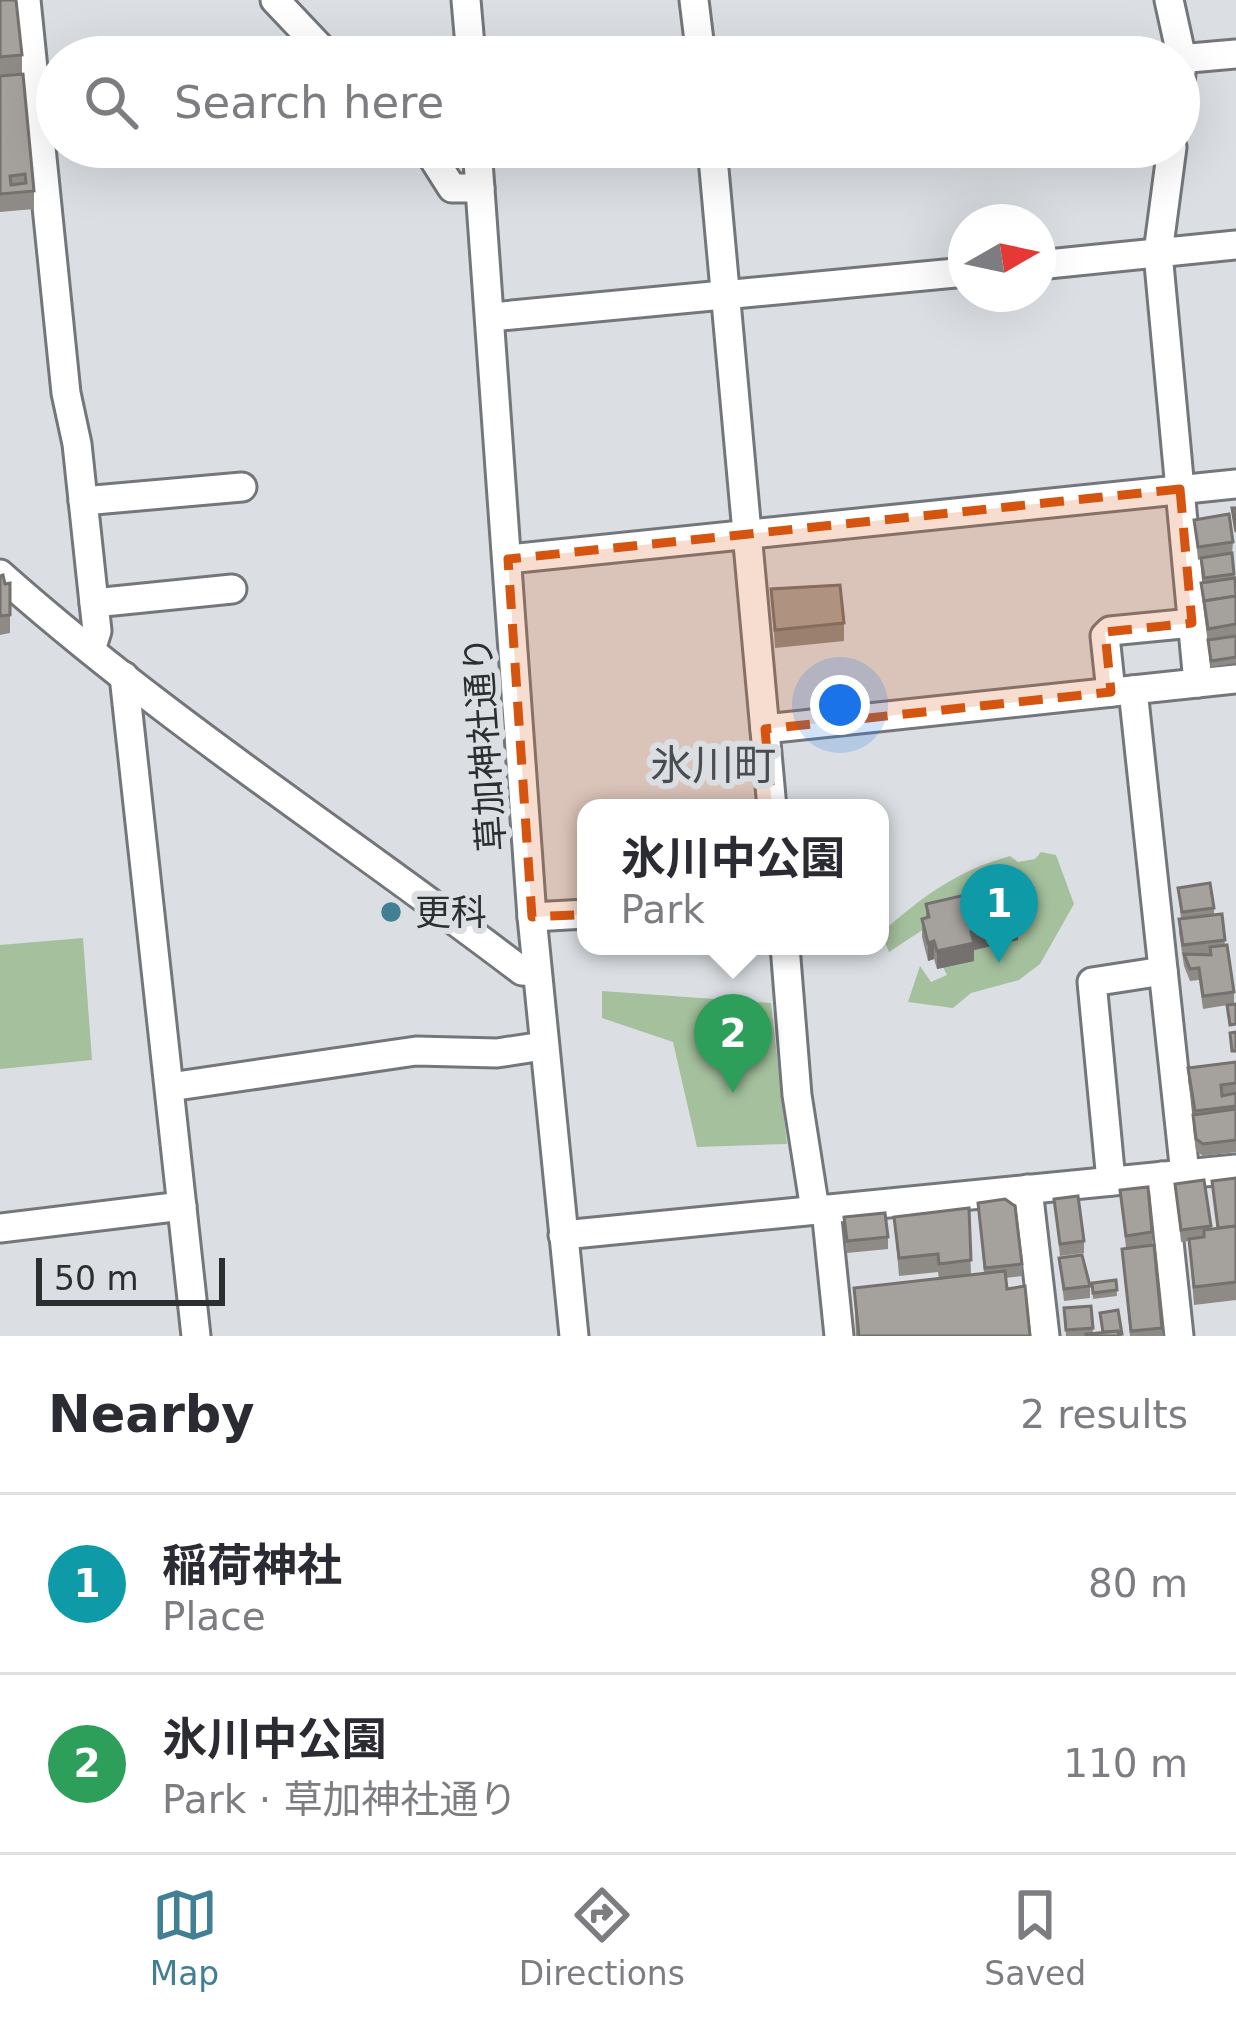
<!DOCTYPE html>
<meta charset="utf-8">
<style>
:root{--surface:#fff;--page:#f7f7f7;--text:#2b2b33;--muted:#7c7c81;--line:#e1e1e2;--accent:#407f94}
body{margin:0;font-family:"DejaVu Sans","Noto Sans JP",sans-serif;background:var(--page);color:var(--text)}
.compass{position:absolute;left:948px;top:204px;width:108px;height:108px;border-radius:50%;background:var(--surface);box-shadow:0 12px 48px #0002;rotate:81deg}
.scale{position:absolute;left:36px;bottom:30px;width:189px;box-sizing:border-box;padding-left:12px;border:6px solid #2c2e30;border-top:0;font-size:33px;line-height:42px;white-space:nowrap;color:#2c2e30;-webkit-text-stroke:9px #dbdfe3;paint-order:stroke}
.you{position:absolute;left:840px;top:705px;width:42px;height:42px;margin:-30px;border:9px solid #fff;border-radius:50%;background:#1a73e8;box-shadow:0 0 0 18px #1a73e833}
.badge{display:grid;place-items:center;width:78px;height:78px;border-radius:50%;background:var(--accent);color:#fff;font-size:39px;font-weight:700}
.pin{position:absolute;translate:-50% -99px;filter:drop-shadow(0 3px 6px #0008)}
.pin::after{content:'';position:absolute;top:63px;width:42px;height:36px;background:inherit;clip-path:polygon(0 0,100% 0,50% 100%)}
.popup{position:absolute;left:577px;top:799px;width:312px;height:156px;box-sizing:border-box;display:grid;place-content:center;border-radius:24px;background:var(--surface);filter:drop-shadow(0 3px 9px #0005);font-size:39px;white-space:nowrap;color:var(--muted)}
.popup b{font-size:45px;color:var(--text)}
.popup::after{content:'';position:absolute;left:50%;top:100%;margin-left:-24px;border:24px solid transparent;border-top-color:var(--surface)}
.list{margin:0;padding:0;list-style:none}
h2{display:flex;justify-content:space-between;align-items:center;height:156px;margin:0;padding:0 48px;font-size:51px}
h2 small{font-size:39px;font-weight:400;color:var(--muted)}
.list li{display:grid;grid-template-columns:78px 1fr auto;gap:36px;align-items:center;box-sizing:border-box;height:180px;padding:0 48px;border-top:3px solid var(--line)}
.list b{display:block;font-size:45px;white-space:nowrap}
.list p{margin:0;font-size:39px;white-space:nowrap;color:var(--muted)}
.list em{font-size:39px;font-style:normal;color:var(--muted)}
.icon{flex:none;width:66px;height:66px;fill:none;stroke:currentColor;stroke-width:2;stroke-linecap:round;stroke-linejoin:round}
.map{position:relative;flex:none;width:1236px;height:1336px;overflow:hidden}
.search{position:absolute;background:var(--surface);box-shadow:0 12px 48px #0002;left:36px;right:36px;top:36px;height:132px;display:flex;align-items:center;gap:30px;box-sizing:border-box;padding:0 42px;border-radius:66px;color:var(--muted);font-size:45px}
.sheet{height:516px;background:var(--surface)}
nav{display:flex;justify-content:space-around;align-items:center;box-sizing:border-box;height:168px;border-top:3px solid var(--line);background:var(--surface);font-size:33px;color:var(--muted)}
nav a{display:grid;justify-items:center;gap:6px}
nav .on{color:var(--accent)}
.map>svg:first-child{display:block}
</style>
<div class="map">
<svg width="1236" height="1336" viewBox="0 0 1236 1336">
<rect width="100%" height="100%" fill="#dbdfe3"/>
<g fill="#a4c09d">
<path d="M1041 852 1056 855 1074 904 1040 964 1019 980 971 993 953 1008 908 1002 920 966 931 982 947 975 924 929 889 952 881 933C922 897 956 871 1010 856L1018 862 1035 859Z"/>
<path d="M83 938 92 1060 0 1069V945Z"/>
<path d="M602 991 771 1003 787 1144 697 1147 673 1042 602 1018Z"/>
</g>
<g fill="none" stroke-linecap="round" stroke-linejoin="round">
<g stroke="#73777b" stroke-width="33">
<g id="minor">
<path d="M26 0 66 393 77 444 97 631 91 650"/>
<path d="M275 0 329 57"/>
<path d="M466 0 471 57"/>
<path d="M694 0 701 57"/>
<path d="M1169 0 1182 59 1179 98"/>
<path d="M1179 59 1236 54"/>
<path d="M426 147 452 188H480"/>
<path d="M477 147 532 917 574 1336"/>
<path d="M712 147 772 808"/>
<path d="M1172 147 1158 253 1198 683"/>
<path d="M1038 265 1236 245"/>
<path d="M491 317 966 272"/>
<path d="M83 501 242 487"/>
<path d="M508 559 1236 484"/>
<path d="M0 574C164 720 348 838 522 971L537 972"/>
<path d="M94 603 232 589"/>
<path d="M124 676 196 1336"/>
<path d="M1133 690 1185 1174"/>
<path d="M1111 692 1105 636 1110 631 1192 623"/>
<path d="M765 729 1236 679"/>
<path d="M532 917 586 914"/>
<path d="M785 946 797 1095 815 1210"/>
<path d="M170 1087 416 1051 497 1053 543 1046"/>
<path d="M1162 1176 1179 1336"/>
<path d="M1111 1181 1092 982 1163 971"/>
<path d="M1028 1189 1045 1336"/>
<path d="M826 1209 839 1336"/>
<path d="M0 1228 182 1206"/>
<path d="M563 1235 1236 1169"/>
</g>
</g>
<use href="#minor" stroke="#fff" stroke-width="27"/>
</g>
<g fill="#8e8b87">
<path d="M0 0 22 55V73L0 75Z"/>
<path d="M0 76 34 191V209L0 212Z"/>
<path d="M1194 520 1233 542 1232 555 1236 586V663L1211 667 1201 590V583H1203L1201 559 1198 560Z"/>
<path d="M0 576 5 584 10 583V633L0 635Z"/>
<path d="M771 589 844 623V641L775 648Z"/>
<path d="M1178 888 1214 908V915L1222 914 1225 945 1234 992V1004L1203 1009 1199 980 1190 981 1184 966 1179 932V919H1181Z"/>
<path d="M967 903 1018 940 974 950V961L937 969 934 959 928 961 922 937V919L926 918V904Z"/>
<path d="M1236 1062V1152L1203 1156 1196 1151 1193 1128 1194 1115 1188 1081V1068Z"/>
<path d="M1236 1178V1300L1194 1305 1189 1241 1181 1242 1175 1184 1204 1180 1211 1229 1217 1228 1212 1181Z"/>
<path d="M1120 1190 1152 1232V1245L1126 1248Z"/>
<path d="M1054 1199 1084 1241V1253L1060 1256Z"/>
<path d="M978 1203 1022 1264V1276L1005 1278 1007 1289 1030 1336H856L854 1288 939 1279 938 1272 899 1276 894 1217 969 1208 971 1275 984 1273Z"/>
<path d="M844 1217 888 1237V1249L847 1253Z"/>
<path d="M1122 1249 1162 1328V1336H1130Z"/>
<path d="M1059 1258 1090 1286V1298L1064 1301Z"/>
<path d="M1116 1280 1117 1296 1093 1299 1092 1289Z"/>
<path d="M1091 1306 1093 1334 1102 1333 1100 1313 1118 1310 1122 1336H1066L1064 1308Z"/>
</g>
<g fill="#74716e">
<path d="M1018 922V940L974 950V961L937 969V951L971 932Z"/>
<path d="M934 941V959L928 961V943Z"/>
</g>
<g fill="#a5a29d" stroke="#74716e" stroke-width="3" fill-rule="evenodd">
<path d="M0 0H16L22 55 0 57Z"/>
<path d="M23 74 34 191 0 194V76ZM25 174 26 183 11 185 10 176Z"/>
<path d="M1232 508H1236V532Z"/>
<path d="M1229 514 1233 542 1198 547 1194 520Z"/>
<path d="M1232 553 1234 574 1204 578 1201 558Z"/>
<path d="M3 575 5 584 10 583V615L0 616V576Z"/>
<path d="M1235 578 1236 596 1204 601 1201 583Z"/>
<path d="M840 585 844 623 775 630 771 589Z"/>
<path d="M1236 596V624L1208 629 1204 601Z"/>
<path d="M1236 636V657L1211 661 1208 640Z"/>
<path d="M1210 883 1214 908 1182 912 1178 888Z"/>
<path d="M1011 893 1018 922 971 932 974 943 937 951 934 941 928 943 922 919 929 917 926 904 965 895 967 903Z"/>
<path d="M1222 914 1225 940 1183 945 1179 919Z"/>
<path d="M1227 945 1234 992 1203 996 1199 968 1190 969 1184 954 1211 955 1210 947Z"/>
<path d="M1236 1004V1024L1230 1025 1227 1005Z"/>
<path d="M1236 1032V1051H1232L1230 1033Z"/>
<path d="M1236 1062V1083L1221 1085 1222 1096 1236 1093V1106L1195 1111 1188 1068Z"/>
<path d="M1236 1109V1140L1203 1144 1196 1139 1193 1115Z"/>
<path d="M1236 1178V1226L1218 1228 1212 1181Z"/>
<path d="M1204 1180 1211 1226 1181 1230 1175 1184Z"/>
<path d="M1148 1187 1152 1232 1126 1236 1120 1190Z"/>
<path d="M1078 1196 1084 1241 1060 1244 1054 1199Z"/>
<path d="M1005 1199 1015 1206 1022 1264 985 1268 978 1203Z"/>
<path d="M969 1208 971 1260 939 1264 938 1254 899 1258 894 1217Z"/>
<path d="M885 1213 888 1237 847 1241 844 1217Z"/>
<path d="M1236 1226V1282L1194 1287 1189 1239 1204 1237V1230Z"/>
<path d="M1154 1245 1162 1328 1131 1331 1122 1249Z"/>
<path d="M1082 1255 1090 1286 1064 1289 1059 1258Z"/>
<path d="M1005 1271 1007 1289 1025 1286 1030 1336H859L854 1288Z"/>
<path d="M1116 1280 1117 1290 1093 1293 1092 1283Z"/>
<path d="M1091 1306 1093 1328 1066 1330 1064 1308Z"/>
<path d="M1118 1310 1122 1334H1118V1331L1103 1332 1100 1313Z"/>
<path d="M1118 1331 1119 1336H1086V1334Z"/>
</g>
<path fill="#d55510" fill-opacity="0.2" stroke="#d55510" stroke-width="9" stroke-dasharray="24 15" stroke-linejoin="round" d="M1180 489 1192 623 1105 632 1111 692 765 729 781 905 532 917 508 559Z"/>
<circle fill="#407f94" stroke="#dbdfe3" stroke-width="4.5" cx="391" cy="912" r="12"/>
<g text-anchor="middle" stroke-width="12" stroke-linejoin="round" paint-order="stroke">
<g font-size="36" fill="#2c2e30" stroke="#dbdfe3">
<text transform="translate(484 744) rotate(-94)" y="13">草加神社通り</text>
</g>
<g font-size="36" fill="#2c2e30" stroke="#dbdfe3" text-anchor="start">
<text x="415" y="925">更科</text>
</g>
<g font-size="42" fill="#494d50" stroke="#dbdfe3">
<text x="713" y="780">氷川町</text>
</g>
</g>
</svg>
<svg class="compass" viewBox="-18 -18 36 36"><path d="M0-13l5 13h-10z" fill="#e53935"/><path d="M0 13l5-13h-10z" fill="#7c7c81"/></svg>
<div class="scale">50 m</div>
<div class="you"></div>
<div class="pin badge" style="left:999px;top:963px;background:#0f9aa8">1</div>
<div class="pin badge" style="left:733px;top:1093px;background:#2e9e5b">2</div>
<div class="popup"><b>氷川中公園</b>Park</div>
<div class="search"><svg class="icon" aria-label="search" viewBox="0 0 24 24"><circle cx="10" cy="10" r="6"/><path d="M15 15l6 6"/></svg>Search here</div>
</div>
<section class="sheet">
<h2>Nearby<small>2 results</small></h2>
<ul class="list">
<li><span class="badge" style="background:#0f9aa8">1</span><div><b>稲荷神社</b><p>Place</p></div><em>80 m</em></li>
<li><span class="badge" style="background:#2e9e5b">2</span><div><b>氷川中公園</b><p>Park · 草加神社通り</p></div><em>110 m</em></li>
</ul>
</section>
<nav>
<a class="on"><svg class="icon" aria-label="map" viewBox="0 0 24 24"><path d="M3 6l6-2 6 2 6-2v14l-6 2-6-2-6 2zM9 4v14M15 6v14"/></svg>Map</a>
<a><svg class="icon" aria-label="directions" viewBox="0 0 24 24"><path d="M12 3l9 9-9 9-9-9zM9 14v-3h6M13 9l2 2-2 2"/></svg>Directions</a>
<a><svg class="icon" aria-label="saved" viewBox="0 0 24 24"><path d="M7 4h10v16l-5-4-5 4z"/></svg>Saved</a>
</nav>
